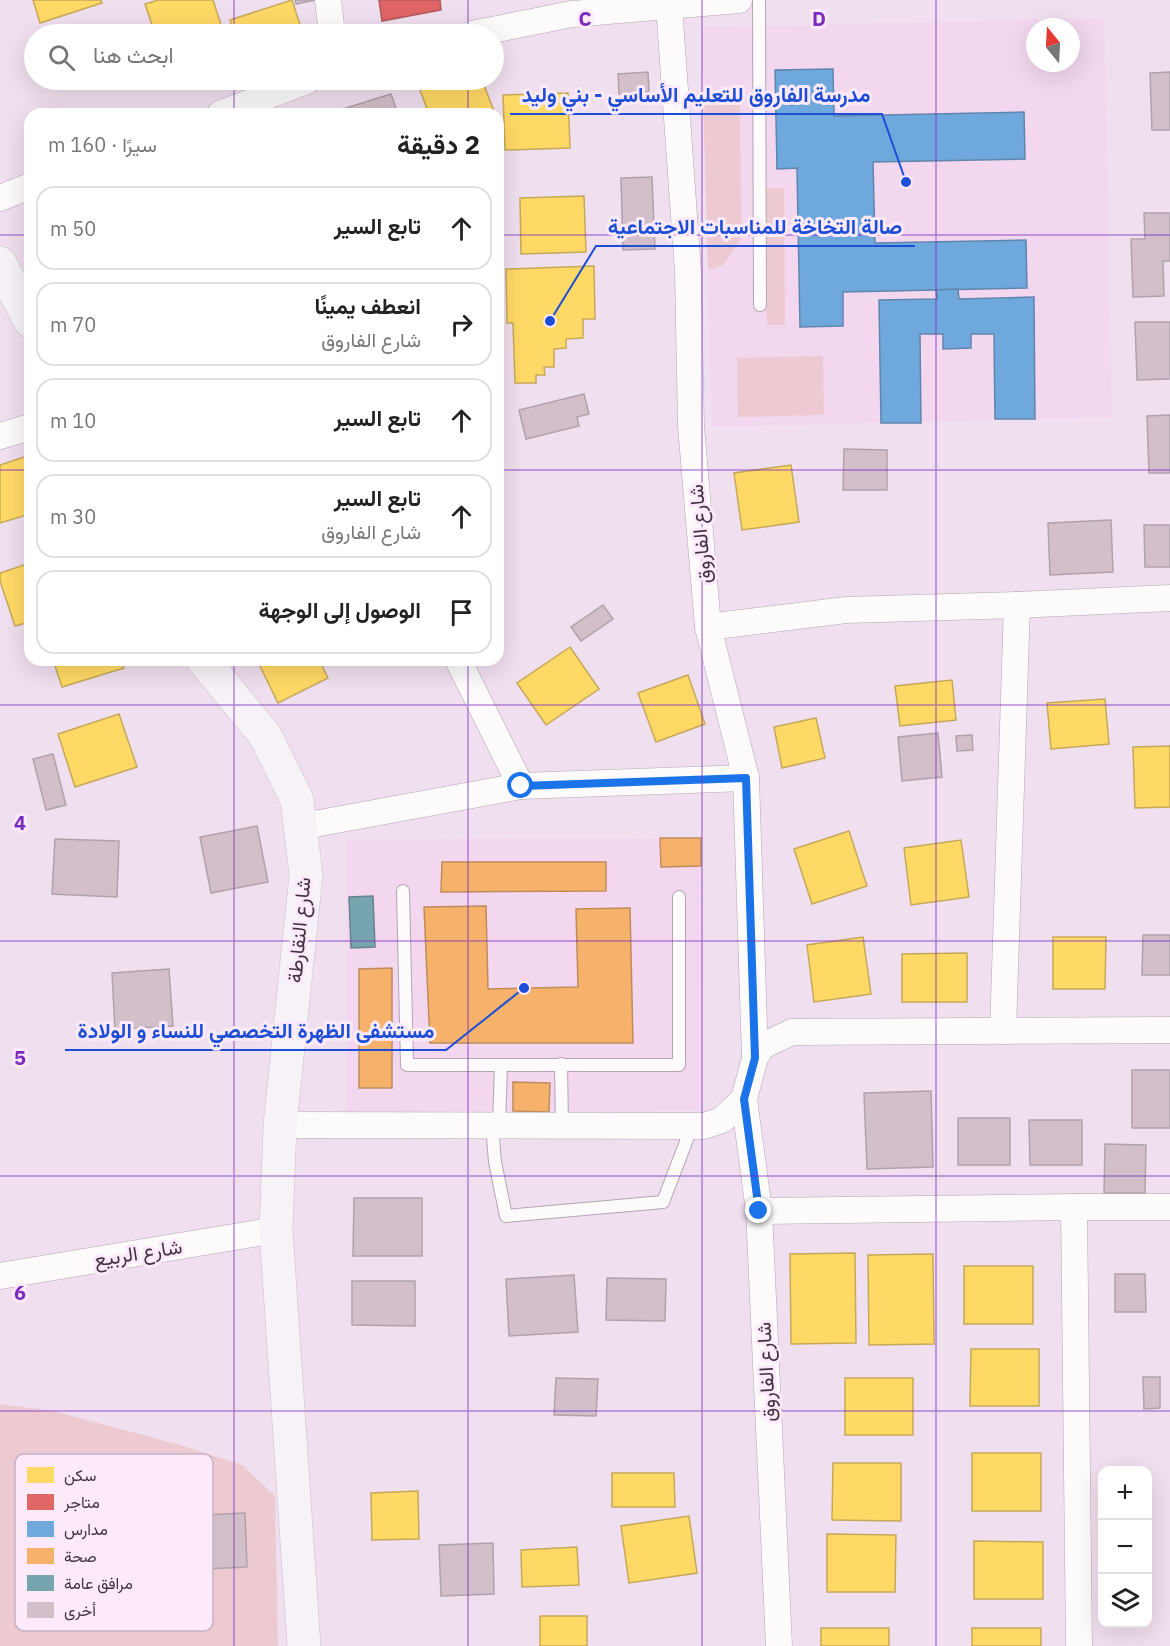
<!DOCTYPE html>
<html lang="ar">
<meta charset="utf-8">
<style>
:root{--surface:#fff;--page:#f6f6f6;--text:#222;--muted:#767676;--line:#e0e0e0}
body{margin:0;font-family:"IBM Plex Sans",Vazirmatn,sans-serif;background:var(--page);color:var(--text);direction:rtl}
.controls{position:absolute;right:18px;bottom:18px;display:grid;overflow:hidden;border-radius:12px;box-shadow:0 6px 24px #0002}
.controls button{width:54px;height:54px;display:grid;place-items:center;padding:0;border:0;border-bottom:2px solid var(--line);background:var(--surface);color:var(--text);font:30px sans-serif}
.compass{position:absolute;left:1026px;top:18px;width:54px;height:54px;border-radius:50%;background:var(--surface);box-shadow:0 6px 24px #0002;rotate:342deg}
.stop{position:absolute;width:18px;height:18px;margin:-14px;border:4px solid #1a73e8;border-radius:50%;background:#fff}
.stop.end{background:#1a73e8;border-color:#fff;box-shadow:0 2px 6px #0008}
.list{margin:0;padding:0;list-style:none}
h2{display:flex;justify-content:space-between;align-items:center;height:78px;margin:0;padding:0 24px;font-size:26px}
h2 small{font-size:20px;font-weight:400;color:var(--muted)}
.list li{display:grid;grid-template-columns:39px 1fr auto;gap:18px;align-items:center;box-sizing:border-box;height:84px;margin:0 12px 12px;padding:0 12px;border:2px solid var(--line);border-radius:18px}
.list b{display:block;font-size:22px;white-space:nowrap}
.list p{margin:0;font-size:20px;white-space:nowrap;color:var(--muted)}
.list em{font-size:20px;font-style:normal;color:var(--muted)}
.icon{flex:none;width:33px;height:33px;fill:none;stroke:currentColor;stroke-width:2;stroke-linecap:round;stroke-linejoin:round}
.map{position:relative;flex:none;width:1170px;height:1646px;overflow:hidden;direction:ltr}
.search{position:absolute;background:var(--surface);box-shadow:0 6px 24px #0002;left:24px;top:24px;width:480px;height:66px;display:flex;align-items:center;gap:15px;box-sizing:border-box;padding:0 21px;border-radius:33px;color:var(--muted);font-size:22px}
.panel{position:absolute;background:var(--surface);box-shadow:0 6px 24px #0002;left:24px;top:108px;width:480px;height:558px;border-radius:18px;direction:rtl}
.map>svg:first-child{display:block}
</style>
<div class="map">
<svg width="1170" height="1646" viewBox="0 0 1170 1646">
<rect width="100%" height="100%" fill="#f0dfee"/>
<g fill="#f2d7ef" fill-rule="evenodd">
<path d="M1104 18 1112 417 712 427 701 27ZM1035 27H1071V63H1035Z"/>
<path d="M701 838 702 1111 346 1113V840Z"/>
</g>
<g fill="#edcad1">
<path d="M740 91 741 239 723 265 708 270 703 93Z"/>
<path d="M766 188H784L785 325H767Z"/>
<path d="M823 356 824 415 738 417 737 358Z"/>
<path d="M0 1404 53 1411 180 1445 242 1465 275 1496 278 1646H0Z"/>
</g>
<g fill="#ffd966" stroke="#c6a85a" stroke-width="1.5">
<path d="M33 0H101L102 3 40 23Z"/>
<path d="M158 0H213L224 34H155L145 4Z"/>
<path d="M292 0 303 34H235L230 20Z"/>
<path d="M424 80H482L494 111 486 114H429L417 82Z"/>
<path d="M568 93 570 148 505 150 503 95Z"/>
<path d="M584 196 586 252 521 254 520 198Z"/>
<path d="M594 266 595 319H583V338L566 339V348L554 349V367H544L545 375H536V383H515L513 323H507L506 269Z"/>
<path d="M30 455V514L0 523V465Z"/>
<path d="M791 465 799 522 742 530 734 473Z"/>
<path d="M30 563V622L15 626 0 581V573Z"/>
<path d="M570 647 599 689 546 725 517 683Z"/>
<path d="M53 660H122L124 668 62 687Z"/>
<path d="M266 660H319L328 678 278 703 259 664Z"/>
<path d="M688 675 705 724 656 742 638 693Z"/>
<path d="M952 680 956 720 900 726 895 686Z"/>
<path d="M1105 699 1109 744 1051 749 1047 703Z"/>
<path d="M119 714 137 767 75 787 58 734Z"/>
<path d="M816 718 825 758 782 768 774 727Z"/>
<path d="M1170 746V807L1135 808 1133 747Z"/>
<path d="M849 831 867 886 812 904 794 849Z"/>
<path d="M961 840 969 897 911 905 904 848Z"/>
<path d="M863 937 871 994 814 1002 807 945Z"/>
<path d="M1053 937H1106L1105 989H1053Z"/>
<path d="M967 953V1002H902V954Z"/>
<path d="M855 1253 856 1343 791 1344 790 1254Z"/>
<path d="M933 1254 934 1344 869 1345 868 1255Z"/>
<rect x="964" y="1266" width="69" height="58"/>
<path d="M971 1349H1039V1406H970Z"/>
<rect x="845" y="1378" width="68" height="57"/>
<rect x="972" y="1453" width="69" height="58"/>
<path d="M833 1463H901V1521L832 1520Z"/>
<path d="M612 1473H674L675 1507H612Z"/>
<path d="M418 1491 419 1539 372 1540 371 1493Z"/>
<path d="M689 1516 697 1573 629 1583 621 1526Z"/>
<path d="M827 1534 896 1535 895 1592H827Z"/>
<path d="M974 1541 1043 1542V1599H974Z"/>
<path d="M577 1547 579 1585 522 1587 521 1550Z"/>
<rect x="540" y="1616" width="47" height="30"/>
<rect x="821" y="1628" width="68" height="18"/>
<rect x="972" y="1628" width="69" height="18"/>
</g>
<path fill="#e06666" stroke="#b0575a" stroke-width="1.5" d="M379 0H440L441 10 382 21Z"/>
<g fill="#6fa8dc" stroke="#6185ad" stroke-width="1.5">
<path d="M833 69 834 116 1024 112 1025 159 873 162 875 243 1026 240 1027 288 843 292V326L800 327 797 168 777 169 775 70Z"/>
<path d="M958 289 959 299 1034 297 1035 419H995L994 334H971V348L943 349V334H920L921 423H881L879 300 937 299 936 290Z"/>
</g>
<g fill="#f6b26b" stroke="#bf8c5e" stroke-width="1.5">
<path d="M660 838H701V866L661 867Z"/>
<path d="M442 862H606V891L441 892Z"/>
<path d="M486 906 488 989 578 987 576 909 630 908 633 1043H430L424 907Z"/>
<path d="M392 968V1088H359V969Z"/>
<path d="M513 1082 550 1083 549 1112 513 1111Z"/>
</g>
<path fill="#76a5af" stroke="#66838d" stroke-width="1.5" d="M373 896 375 947 351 948 349 897Z"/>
<g fill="#d2bfca" stroke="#b0a2ab" stroke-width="1.5">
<path d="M295 0H315L296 4Z"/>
<path d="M648 72 649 92 619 94 618 74Z"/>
<path d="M1170 72V130H1152L1150 73Z"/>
<path d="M391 94 398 114H327Z"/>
<path d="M652 177 655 249 623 250 621 178Z"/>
<path d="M1144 213H1170V261H1163L1164 296 1133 297 1131 239H1145Z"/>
<path d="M1135 322H1170V379L1137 380Z"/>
<path d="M584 394 589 414 577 417 579 426 526 439 519 410Z"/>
<path d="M1170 415V473H1149L1147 416Z"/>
<path d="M844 449 887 450V490H843Z"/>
<path d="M1111 520 1113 572 1050 575 1048 523Z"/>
<path d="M1144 525H1170V567H1145Z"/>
<path d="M603 605 613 619 581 641 571 627Z"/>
<path d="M938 733 942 777 902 781 898 737Z"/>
<path d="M972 735 973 750 957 751 956 736Z"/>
<path d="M53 754 66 805 46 810 33 759Z"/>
<path d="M257 826 268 882 211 893 200 837Z"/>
<path d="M55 839 119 841 117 897 52 894Z"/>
<path d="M1143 935H1170V975H1142Z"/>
<path d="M169 969 173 1026 115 1029 112 973Z"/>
<rect x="1132" y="1070" width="38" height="58"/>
<path d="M931 1091 933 1167 867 1169 864 1093Z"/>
<rect x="958" y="1118" width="52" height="47"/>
<path d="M1029 1120H1082V1165H1030Z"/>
<path d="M1105 1144 1146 1145 1145 1193H1104Z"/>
<path d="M354 1198H422V1256H353Z"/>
<path d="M1115 1274H1145L1146 1312H1115Z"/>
<path d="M574 1275 578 1332 509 1336 506 1279Z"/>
<path d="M607 1278 666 1279 665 1321 606 1320Z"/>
<path d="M352 1281H415V1326L352 1325Z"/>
<path d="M1143 1377H1160V1408L1144 1409Z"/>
<path d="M556 1378 598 1379 596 1416 554 1415Z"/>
<path d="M245 1513 247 1567 186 1570 183 1516Z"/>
<path d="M493 1543 494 1594 441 1596 439 1545Z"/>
</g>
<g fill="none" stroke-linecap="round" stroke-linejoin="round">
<g stroke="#b2a6b2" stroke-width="14">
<g id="service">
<path d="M759 0 760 305"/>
<path d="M403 891 407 1065H679V897"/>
<path d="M561 1064 562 1126"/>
<path d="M492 1125 495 1162 506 1216 663 1202 692 1126"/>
<path d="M499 1125 501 1065"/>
</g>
</g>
<g stroke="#b2a6b2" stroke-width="27">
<g id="minor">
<path d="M328 0 332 34"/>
<path d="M669 6 688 272 691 426 708 627 746 778 755 1058"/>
<path d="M472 34 572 14 739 0"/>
<path d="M220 114 309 80"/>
<path d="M0 198 30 186"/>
<path d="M0 436 30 427"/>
<path d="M708 627 846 610 1017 605 1170 598"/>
<path d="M458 660 521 786"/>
<path d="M298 827 521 786 746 778"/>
<path d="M1003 1031 1017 605"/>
<path d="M744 1099 759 1211 779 1646"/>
<path d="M280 1125 704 1126 722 1120 744 1099 755 1058 762 1046 792 1032 1170 1030"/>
<path d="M1074 1207 1079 1646"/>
<path d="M759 1211 1074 1207H1170"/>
<path d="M0 1276 276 1230"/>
</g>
</g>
<g stroke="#c8c0c7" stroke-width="34">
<g id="primary">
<path d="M0 263 30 321"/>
<path d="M203 660 265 735 297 800 306 875 280 1125 276 1230 304 1646"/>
</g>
</g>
<use href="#service" stroke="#fdfafc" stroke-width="12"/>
<use href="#minor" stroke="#fdfafc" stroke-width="26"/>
<use href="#primary" stroke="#f6f2f7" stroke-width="33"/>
</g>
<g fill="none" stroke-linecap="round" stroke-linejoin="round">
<path stroke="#1a73e8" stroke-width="8" d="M521 786 746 778 755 1058 744 1099 759 1211"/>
</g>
<path fill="none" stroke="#7b2cbf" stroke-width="1.5" stroke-opacity="0.55" d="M234 0V34M468 0V34M702 0V1646M936 0V1646M234 80V114M468 80V114M0 235H30M498 235H1170M0 470H30M498 470H1170M234 660V1646M468 660V1646M0 705H1170M0 941H1170M0 1176H1170M0 1411H1170"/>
<g text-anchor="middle" stroke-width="6" stroke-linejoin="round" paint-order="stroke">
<g font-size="20" fill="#40343f" stroke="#fceafb">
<text transform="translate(700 534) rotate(-95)" y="7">شارع الفاروق</text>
<text transform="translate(299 930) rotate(-85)" y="7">شارع النقارطة</text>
<text transform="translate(138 1253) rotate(-9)" y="7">شارع الربيع</text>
<text transform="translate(766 1372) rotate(-93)" y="7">شارع الفاروق</text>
</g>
</g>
<rect x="15" y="1454" width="198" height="177" rx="9" fill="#fceafb" stroke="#c4b3c3" stroke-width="1.5"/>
<rect x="27" y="1467" width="27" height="16" fill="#ffd966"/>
<rect x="27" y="1494" width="27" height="16" fill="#e06666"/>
<rect x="27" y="1521" width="27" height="16" fill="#6fa8dc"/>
<rect x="27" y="1548" width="27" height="16" fill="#f6b26b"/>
<rect x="27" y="1575" width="27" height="16" fill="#76a5af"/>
<rect x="27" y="1602" width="27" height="16" fill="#d2bfca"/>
<g font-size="16" fill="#40343f">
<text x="64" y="1481">سكن</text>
<text x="64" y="1508">متاجر</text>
<text x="64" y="1535">مدارس</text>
<text x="64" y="1562">صحة</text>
<text x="64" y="1589">مرافق عامة</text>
<text x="64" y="1616">أخرى</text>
</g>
<g font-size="20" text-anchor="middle" font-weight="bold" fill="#7b2cbf" stroke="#fceafb" stroke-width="6" stroke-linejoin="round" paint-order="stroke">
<text x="585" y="26">C</text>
<text x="819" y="26">D</text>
<text x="20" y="830">4</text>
<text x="20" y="1065">5</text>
<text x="20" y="1300">6</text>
</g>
<path fill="none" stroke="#1d4ed8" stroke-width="2" d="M906 182L882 114H510M550 321L596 246H915M524 988L446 1050H65"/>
<g fill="#1d4ed8" stroke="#fceafb" stroke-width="2">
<circle cx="906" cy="182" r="6"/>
<circle cx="550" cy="321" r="6"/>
<circle cx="524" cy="988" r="6"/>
</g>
<g font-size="21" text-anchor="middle" font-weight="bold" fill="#1d4ed8" stroke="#fceafb" stroke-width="6" stroke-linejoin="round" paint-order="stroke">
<text x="696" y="102">مدرسة الفاروق للتعليم الأساسي - بني وليد</text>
<text x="755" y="234">صالة التخاخة للمناسبات الاجتماعية</text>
<text x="256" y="1038">مستشفى الظهرة التخصصي للنساء و الولادة</text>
</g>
</svg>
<div class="controls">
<button>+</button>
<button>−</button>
<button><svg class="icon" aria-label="layers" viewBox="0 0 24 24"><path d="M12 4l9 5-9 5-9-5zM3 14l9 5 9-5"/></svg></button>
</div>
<svg class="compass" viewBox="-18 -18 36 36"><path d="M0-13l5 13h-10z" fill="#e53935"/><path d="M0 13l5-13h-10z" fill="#767676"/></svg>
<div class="stop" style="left:521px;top:786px"></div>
<div class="stop end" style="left:759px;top:1211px"></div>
<div class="search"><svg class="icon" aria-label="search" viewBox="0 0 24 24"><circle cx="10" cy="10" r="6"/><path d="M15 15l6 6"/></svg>ابحث هنا</div>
<section class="panel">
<h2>2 دقيقة<small>سيرًا · 160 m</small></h2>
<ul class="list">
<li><svg class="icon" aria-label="ahead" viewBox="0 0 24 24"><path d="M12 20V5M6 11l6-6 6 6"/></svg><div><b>تابع السير</b></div><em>50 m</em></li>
<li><svg class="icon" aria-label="right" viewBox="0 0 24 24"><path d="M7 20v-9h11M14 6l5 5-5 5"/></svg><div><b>انعطف يمينًا</b><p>شارع الفاروق</p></div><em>70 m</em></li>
<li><svg class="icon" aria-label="ahead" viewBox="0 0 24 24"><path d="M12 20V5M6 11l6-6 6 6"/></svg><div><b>تابع السير</b></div><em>10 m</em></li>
<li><svg class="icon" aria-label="ahead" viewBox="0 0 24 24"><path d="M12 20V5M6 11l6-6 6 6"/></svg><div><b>تابع السير</b><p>شارع الفاروق</p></div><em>30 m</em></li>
<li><svg class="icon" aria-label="arrive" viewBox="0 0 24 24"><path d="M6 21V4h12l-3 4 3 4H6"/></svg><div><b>الوصول إلى الوجهة</b></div></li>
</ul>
</section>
</div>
